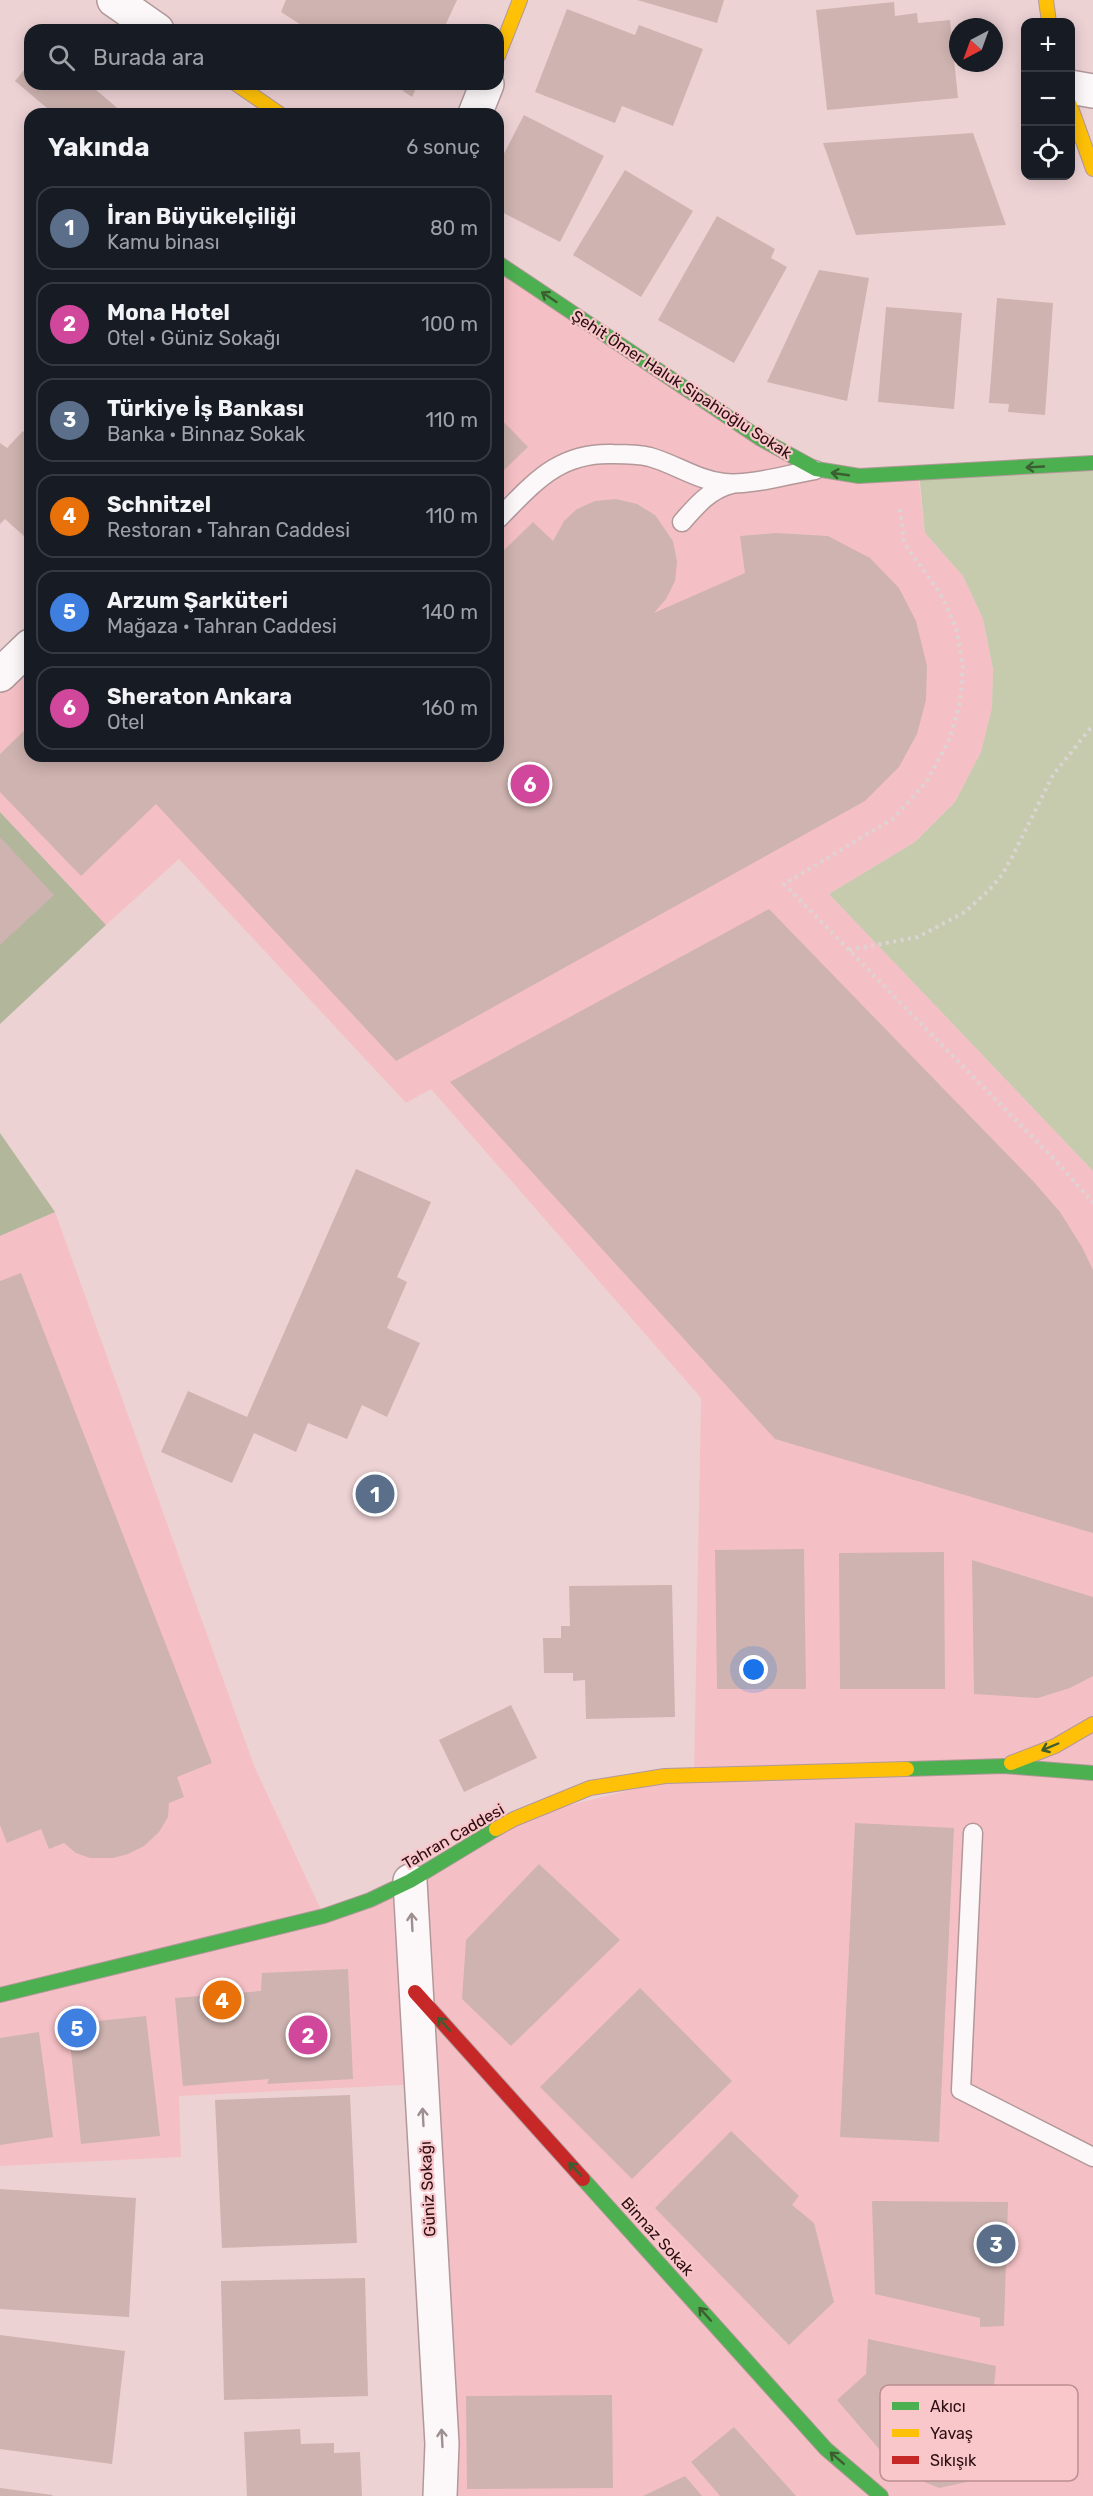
<!DOCTYPE html>
<html lang="tr">
<meta charset="utf-8">
<style>
:root{--surface:#171b24;--page:#20242c;--text:#f1f3f6;--muted:#9ea1a6;--line:#363941;--accent:#d93025}
body{margin:0;font-family:Rubik,sans-serif;background:var(--page);color:var(--text)}
.controls{position:absolute;right:18px;top:18px;display:grid;overflow:hidden;border-radius:12px;box-shadow:0 3px 15px #0003}
.controls button{width:54px;height:54px;display:grid;place-items:center;padding:0;border:0;border-bottom:2px solid var(--line);background:var(--surface);color:var(--text);font:30px sans-serif}
.compass{position:absolute;left:949px;top:18px;width:54px;height:54px;border-radius:50%;background:var(--surface);box-shadow:0 3px 15px #0003;rotate:221deg}
.you{position:absolute;left:754px;top:1670px;width:21px;height:21px;margin:-15px;border:4px solid #fff;border-radius:50%;background:#1a73e8;box-shadow:0 0 0 9px #1a73e833}
.badge{display:grid;place-items:center;width:39px;height:39px;border-radius:50%;background:var(--accent);color:#fff;font-size:20px;font-weight:700}
.pin{position:absolute;translate:-50% -50%;border:3px solid #fff;box-shadow:0 2px 6px #0006}
.list{margin:0;padding:0;list-style:none}
h2{display:flex;justify-content:space-between;align-items:center;height:78px;margin:0;padding:0 24px;font-size:26px}
h2 small{font-size:20px;font-weight:400;color:var(--muted)}
.list li{display:grid;grid-template-columns:39px 1fr auto;gap:18px;align-items:center;box-sizing:border-box;height:84px;margin:0 12px 12px;padding:0 12px;border:2px solid var(--line);border-radius:18px}
.list b{display:block;font-size:22px;white-space:nowrap}
.list p{margin:0;font-size:20px;white-space:nowrap;color:var(--muted)}
.list em{font-size:20px;font-style:normal;color:var(--muted)}
.icon{flex:none;width:33px;height:33px;fill:none;stroke:currentColor;stroke-width:2;stroke-linecap:round;stroke-linejoin:round}
.map{position:relative;flex:none;width:1093px;height:2496px;overflow:hidden}
.search{position:absolute;background:var(--surface);box-shadow:0 3px 15px #0003;left:24px;top:24px;width:480px;height:66px;display:flex;align-items:center;gap:15px;box-sizing:border-box;padding:0 21px;border-radius:18px;color:var(--muted);font-size:22px}
.panel{position:absolute;background:var(--surface);box-shadow:0 3px 15px #0003;left:24px;top:108px;width:480px;height:654px;border-radius:18px}
.map>svg:first-child{display:block}
</style>
<div class="map">
<svg width="1093" height="2496" viewBox="0 0 1093 2496">
<rect width="100%" height="100%" fill="#edd2d4"/>
<path fill="#f5c0c5" d="M498 263 816 469 918 473 925 533 963 576 983 619 993 669 992 708 981 752 955 802 915 842 829 894 1093 1171V2496H440L421 2084 179 2096 181 2157 0 2166V1236L55 1212 255 1768 324 1916 514 1819 694 1774 701 1398 431 1089 406 1103 179 859 106 925 0 812V675L30 646V756H498Z"/>
<path fill="#c6cbae" d="M1093 463V1171L829 894 915 842 955 802 981 752 992 708 993 669 983 619 963 576 925 533 919 473Z"/>
<g fill="#b2b69b">
<path d="M0 812 106 925 0 1024Z"/>
<path d="M0 1133 55 1212 0 1236Z"/>
</g>
<g fill="#ceb3b0">
<path d="M286 0H457L443 30H309L281 12Z"/>
<path d="M637 0H724L717 23Z"/>
<path d="M894 2 895 16 917 13 918 23 950 20 958 98 827 110 816 10Z"/>
<path d="M567 9 635 35 639 25 703 49 673 126 622 106 615 123 535 92Z"/>
<path d="M30 63V84H89L122 112 120 114H54L15 81Z"/>
<path d="M393 84H418L412 97Z"/>
<path d="M524 115 604 156 560 242 498 210V165Z"/>
<path d="M973 133 1006 225 856 235 823 143Z"/>
<path d="M625 170 693 211 641 297 573 255Z"/>
<path d="M717 216 775 249 771 258 787 267 734 363 658 320Z"/>
<path d="M819 270 869 278 847 401 767 382Z"/>
<path d="M997 298 1053 303 1045 415 1008 412 1009 404 989 403Z"/>
<path d="M886 307 962 313 954 409 878 402Z"/>
<path d="M498 416 528 447 498 476Z"/>
<path d="M23 431 30 438V535L28 533 25 537 5 519 0 524V443L7 448Z"/>
<path d="M616 499 637 504 655 515 673 541 677 562 675 581 666 599 654 613 745 573 740 536 776 533 828 536 870 558 899 588 916 621 927 666 926 700 917 734 899 767 865 801 396 1061 156 804 81 876 0 792V754L30 725V756H498V556L533 522 553 541 564 521 577 509 595 501Z"/>
<path d="M0 837 54 895 0 945Z"/>
<path d="M769 909 1033 1181 1060 1212 1082 1247 1093 1270V1533L775 1439 450 1082Z"/>
<path d="M356 1169 431 1202 397 1277 407 1282 387 1328 420 1343 387 1417 362 1405 347 1439 308 1423 296 1452 254 1433 232 1483 161 1452 188 1391 247 1417Z"/>
<path d="M21 1273 212 1763 177 1777 184 1797 169 1803 168 1817 159 1832 144 1846 128 1854 113 1858H90L76 1853 64 1843 49 1849 41 1829 7 1843 0 1825V1281Z"/>
<path d="M804 1549 806 1689H717L715 1550Z"/>
<path d="M944 1552 945 1689H840L839 1553Z"/>
<path d="M972 1560 1093 1597V1676L1070 1688 1038 1698 974 1694Z"/>
<path d="M672 1585 675 1717 586 1719 585 1680 573 1681V1673H544L543 1638H561V1626H570L569 1586Z"/>
<path d="M511 1705 537 1758 464 1792 439 1740Z"/>
<path d="M855 1823 954 1828 939 2142 840 2137Z"/>
<path d="M539 1864 620 1940 511 2046 462 1999 466 1940Z"/>
<path d="M348 1969 353 2079 267 2084 269 2079 183 2086 175 1998 261 1991 262 1973Z"/>
<path d="M640 1988 732 2081 632 2179 540 2087Z"/>
<path d="M146 2016 160 2136 81 2144 68 2024Z"/>
<path d="M39 2032 53 2137 0 2145V2038Z"/>
<path d="M350 2095 357 2243 222 2248 215 2100Z"/>
<path d="M731 2131 799 2196 792 2205 814 2223 834 2302 789 2345 655 2208Z"/>
<path d="M0 2189 136 2198 129 2317 0 2309Z"/>
<path d="M872 2201 1008 2202 1004 2326 980 2327V2318L875 2294Z"/>
<path d="M365 2278 368 2396 224 2400 221 2281Z"/>
<path d="M0 2335 125 2351 112 2464 0 2449Z"/>
<path d="M868 2339 996 2366 987 2457 976 2480 939 2488 898 2471 837 2400 866 2374Z"/>
<path d="M612 2395 613 2488 467 2489 466 2396Z"/>
<path d="M734 2427 796 2496H720L691 2462Z"/>
<path d="M300 2429 301 2444 334 2443V2453L360 2452 362 2496H247L244 2432Z"/>
<path d="M685 2476 702 2496H643Z"/>
<path d="M0 2488 53 2495 52 2496H0Z"/>
</g>
<g fill="none" stroke-linecap="round" stroke-linejoin="round">
<g stroke="#b2989a" stroke-width="21">
<g id="lane">
<path d="M498 519C534 483 558 452 613 454 625 454 638 454 650 457 675 464 697 480 724 483 751 486 788 474 815 470"/>
<path d="M682 522C696 506 710 489 732 484"/>
<path d="M973 1833 961 2090 1093 2157"/>
</g>
</g>
<g stroke="#b2989a" stroke-width="36">
<g id="street">
<path d="M114 0 157 30"/>
<path d="M1070 87 1093 91"/>
<path d="M475 114 487 84"/>
<path d="M0 675 30 646"/>
<path d="M410 1881 442 2444 440 2496"/>
</g>
</g>
<g stroke="#b2989a" stroke-width="16">
<g id="fast">
<path d="M498 263 761 439 816 469 859 476 1093 463"/>
<path d="M907 1769 1004 1766 1093 1773"/>
<path d="M0 1995 324 1916 370 1900 410 1881 496 1829"/>
<path d="M583 2179 826 2449 881 2496"/>
</g>
</g>
<g stroke="#b2989a" stroke-width="16">
<g id="slow">
<path d="M1046 0 1049 22"/>
<path d="M498 56 520 0"/>
<path d="M236 84 280 114"/>
<path d="M1070 105 1093 169"/>
<path d="M1011 1763 1055 1746 1093 1724"/>
<path d="M496 1829 514 1819 590 1788 665 1776 907 1769"/>
</g>
</g>
<g stroke="#b2989a" stroke-width="16">
<path id="jam" d="M415 1992 583 2179"/>
</g>
<g stroke="#dcd4d4" stroke-width="4" stroke-dasharray="3 4.5" stroke-linecap="butt">
<path d="M900 509 904 543 940 593 956 627 963 666 960 701 950 738 927 781 894 818 784 884 1055 1160 1093 1203"/>
<path d="M849 950 918 937 965 912 988 891 1002 875 1012 857 1053 775 1093 725"/>
</g>
<use href="#lane" stroke="#fcf8f9" stroke-width="18"/>
<use href="#street" stroke="#fcf8f9" stroke-width="33"/>
<use href="#fast" stroke="#4caf50" stroke-width="14"/>
<use href="#slow" stroke="#ffc107" stroke-width="14"/>
<use href="#jam" stroke="#c62828" stroke-width="14"/>
</g>
<defs><path id="oneway-shaft" d="M-6 0H5M1.5-3L5.5 0L1.5 3" fill="none" stroke-width="1.6" stroke-linecap="round" stroke-linejoin="round" transform="scale(1.5)"/></defs>
<g stroke="#3c5e31">
<use href="#oneway-shaft" transform="translate(549 297) rotate(-146)"/>
<use href="#oneway-shaft" transform="translate(1035 467) rotate(177)"/>
<use href="#oneway-shaft" transform="translate(840 474) rotate(-172)"/>
<use href="#oneway-shaft" transform="translate(1050 1747) rotate(157)"/>
<use href="#oneway-shaft" transform="translate(444 2024) rotate(-132)"/>
<use href="#oneway-shaft" transform="translate(575 2169) rotate(-132)"/>
<use href="#oneway-shaft" transform="translate(705 2314) rotate(-132)"/>
<use href="#oneway-shaft" transform="translate(837 2458) rotate(-139)"/>
</g>
<g stroke="#9e8f91">
<use href="#oneway-shaft" transform="translate(412 1922) rotate(-93)"/>
<use href="#oneway-shaft" transform="translate(423 2117) rotate(-93)"/>
<use href="#oneway-shaft" transform="translate(442 2438) rotate(-93)"/>
</g>
<g text-anchor="middle" stroke-width="4.5" stroke-linejoin="round" paint-order="stroke">
<g font-size="16" fill="#2b0e12" stroke="#f9c6ca">
<text transform="translate(682 384) rotate(33)" y="6">Şehit Ömer Haluk Sipahioğlu Sokak</text>
<text transform="translate(453 1836) rotate(-30)" y="6">Tahran Caddesi</text>
<text transform="translate(427 2189) rotate(-93)" y="6">Güniz Sokağı</text>
<text transform="translate(658 2236) rotate(48)" y="6">Binnaz Sokak</text>
</g>
</g>
<rect x="880" y="2385" width="198" height="96" rx="9" fill="#f9c6ca" stroke="#bb8f93" stroke-width="1.5"/>
<rect x="892" y="2402" width="27" height="8" fill="#4caf50"/>
<rect x="892" y="2429" width="27" height="8" fill="#ffc107"/>
<rect x="892" y="2456" width="27" height="8" fill="#c62828"/>
<g font-size="16" fill="#2b0e12">
<text x="930" y="2412">Akıcı</text>
<text x="930" y="2439">Yavaş</text>
<text x="930" y="2466">Sıkışık</text>
</g>
</svg>
<div class="controls">
<button>+</button>
<button>−</button>
<button><svg class="icon" aria-label="locate" viewBox="0 0 24 24"><circle cx="12" cy="12" r="6"/><path d="M12 2v4M12 18v4M2 12h4M18 12h4"/></svg></button>
</div>
<svg class="compass" viewBox="-18 -18 36 36"><path d="M0-13l5 13h-10z" fill="#e53935"/><path d="M0 13l5-13h-10z" fill="#9ea1a6"/></svg>
<div class="you"></div>
<div class="pin badge" style="left:375px;top:1494px;background:#5c6f8a">1</div>
<div class="pin badge" style="left:308px;top:2035px;background:#d1479c">2</div>
<div class="pin badge" style="left:996px;top:2244px;background:#5c6f8a">3</div>
<div class="pin badge" style="left:222px;top:2000px;background:#e8710a">4</div>
<div class="pin badge" style="left:77px;top:2028px;background:#3f7fe0">5</div>
<div class="pin badge" style="left:530px;top:784px;background:#d1479c">6</div>
<div class="search"><svg class="icon" aria-label="search" viewBox="0 0 24 24"><circle cx="10" cy="10" r="6"/><path d="M15 15l6 6"/></svg>Burada ara</div>
<section class="panel">
<h2>Yakında<small>6 sonuç</small></h2>
<ul class="list">
<li><span class="badge" style="background:#5c6f8a">1</span><div><b>İran Büyükelçiliği</b><p>Kamu binası</p></div><em>80 m</em></li>
<li><span class="badge" style="background:#d1479c">2</span><div><b>Mona Hotel</b><p>Otel · Güniz Sokağı</p></div><em>100 m</em></li>
<li><span class="badge" style="background:#5c6f8a">3</span><div><b>Türkiye İş Bankası</b><p>Banka · Binnaz Sokak</p></div><em>110 m</em></li>
<li><span class="badge" style="background:#e8710a">4</span><div><b>Schnitzel</b><p>Restoran · Tahran Caddesi</p></div><em>110 m</em></li>
<li><span class="badge" style="background:#3f7fe0">5</span><div><b>Arzum Şarküteri</b><p>Mağaza · Tahran Caddesi</p></div><em>140 m</em></li>
<li><span class="badge" style="background:#d1479c">6</span><div><b>Sheraton Ankara</b><p>Otel</p></div><em>160 m</em></li>
</ul>
</section>
</div>
